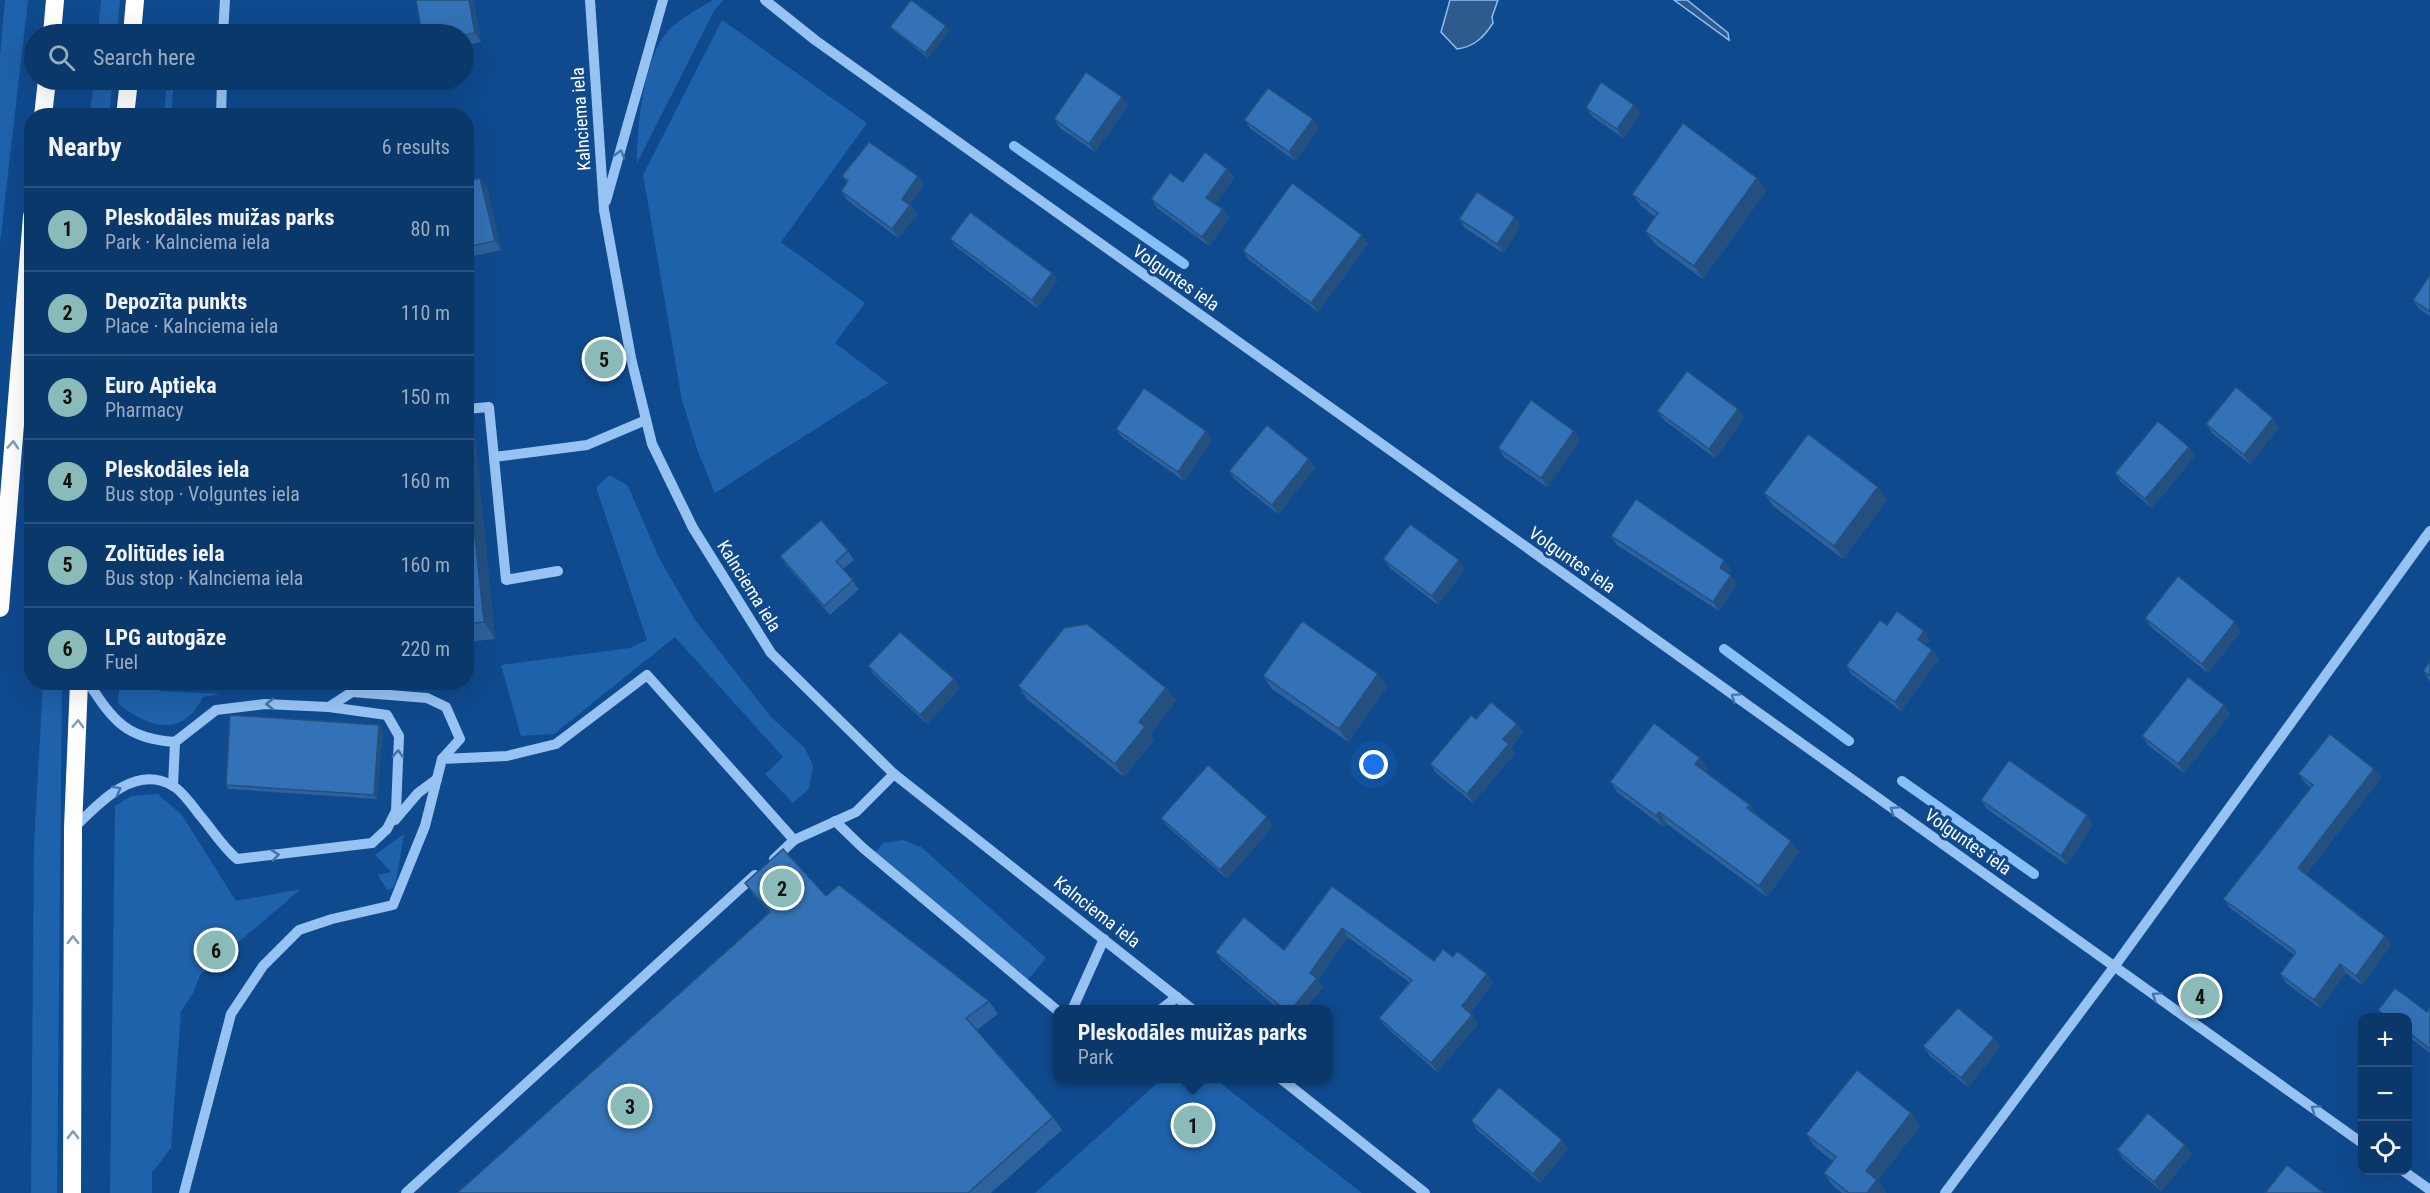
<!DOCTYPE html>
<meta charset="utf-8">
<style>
:root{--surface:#0b386a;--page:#143f70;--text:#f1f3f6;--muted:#9aacc1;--line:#2b527e;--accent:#8bbbb9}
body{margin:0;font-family:"Roboto Condensed",sans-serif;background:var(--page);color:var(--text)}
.controls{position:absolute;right:18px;bottom:18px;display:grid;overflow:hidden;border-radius:12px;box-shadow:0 6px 24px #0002}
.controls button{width:54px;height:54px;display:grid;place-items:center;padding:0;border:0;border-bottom:2px solid var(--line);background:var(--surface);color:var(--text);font:30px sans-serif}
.you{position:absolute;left:1374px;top:765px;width:21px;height:21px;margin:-15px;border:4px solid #fff;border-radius:50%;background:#1a73e8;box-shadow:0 0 0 9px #1a73e833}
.badge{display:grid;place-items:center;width:39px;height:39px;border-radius:50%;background:var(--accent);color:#111;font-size:20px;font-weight:700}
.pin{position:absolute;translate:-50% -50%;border:3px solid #fff;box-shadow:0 2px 6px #0006}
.popup{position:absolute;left:1053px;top:1005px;width:279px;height:78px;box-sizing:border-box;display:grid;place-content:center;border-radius:12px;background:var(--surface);filter:drop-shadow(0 2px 4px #0005);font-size:20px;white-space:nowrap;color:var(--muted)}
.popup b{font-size:22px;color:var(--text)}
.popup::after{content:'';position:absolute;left:50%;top:100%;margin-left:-12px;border:12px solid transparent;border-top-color:var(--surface)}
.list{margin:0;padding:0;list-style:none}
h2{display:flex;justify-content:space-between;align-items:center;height:78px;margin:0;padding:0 24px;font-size:26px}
h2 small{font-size:20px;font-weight:400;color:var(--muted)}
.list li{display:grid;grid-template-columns:39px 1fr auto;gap:18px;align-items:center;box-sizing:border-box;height:84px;padding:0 24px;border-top:2px solid var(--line)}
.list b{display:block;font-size:22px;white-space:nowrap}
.list p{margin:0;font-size:20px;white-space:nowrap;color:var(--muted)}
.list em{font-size:20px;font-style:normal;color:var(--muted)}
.icon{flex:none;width:33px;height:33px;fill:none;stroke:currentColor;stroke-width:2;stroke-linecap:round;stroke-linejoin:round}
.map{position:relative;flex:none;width:2430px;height:1193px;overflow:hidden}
.search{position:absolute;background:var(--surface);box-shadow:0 6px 24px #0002;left:24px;top:24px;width:450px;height:66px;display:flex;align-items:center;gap:15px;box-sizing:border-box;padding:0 21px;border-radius:33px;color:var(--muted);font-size:22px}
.panel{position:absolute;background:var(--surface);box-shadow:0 6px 24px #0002;left:24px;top:108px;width:450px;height:582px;border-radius:24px}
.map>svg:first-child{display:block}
</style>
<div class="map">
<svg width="2430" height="1193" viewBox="0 0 2430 1193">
<rect width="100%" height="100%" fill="#0f4a8e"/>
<g fill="#1e62ab">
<path d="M5 0H28L0 243V56Z"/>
<path d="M101 0H120L117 34H98Z"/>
<path d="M713 0H723L714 11 637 163C637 127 643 65 664 36 675 20 697 10 713 0Z"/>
<path d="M722 20 867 123 781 242 865 303 835 343 888 383 715 493 698 452 682 400 643 175Z"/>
<path d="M94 80H113L109 115H90Z"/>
<path d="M167 80H174L171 115H164Z"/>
<path d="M610 475 628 486 659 558 695 620 770 716 805 748 813 766 809 789 793 803 765 774 783 757 675 637 554 734 521 736 501 665 630 648 647 640 596 487Z"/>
<path d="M43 683H62L57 1193H31L34 845Z"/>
<path d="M120 683H158L159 691 221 694 203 697C182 739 148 728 118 703Z"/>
<path d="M158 794 182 815 236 901 301 889 200 975 193 993 181 1011 171 1148 152 1173V1193H110L115 806 131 796Z"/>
<path d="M404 834 396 882 393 888 387 890 378 875 391 872 375 855Z"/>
<path d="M903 840 921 847 1046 958 1025 983 872 856 883 843Z"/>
<path d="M1163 1078 1215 1079 1362 1193H1035Z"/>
</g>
<g fill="#2e5a8c" stroke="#88bff7" stroke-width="1.5">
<path d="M1450 0H1498L1492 17 1493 23C1484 37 1474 47 1457 49L1441 32Z"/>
<path d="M1674 0H1687L1728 33 1729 40Z"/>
</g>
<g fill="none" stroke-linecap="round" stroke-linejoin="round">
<g stroke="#88bff7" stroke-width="10">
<path d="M1014 146 1184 264"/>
<path d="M1724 649 1849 741"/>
<path d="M1902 781 2034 874"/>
</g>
<g stroke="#97c3f3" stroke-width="10">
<path d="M590 0 604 210 631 358 652 444 693 528 771 653 894 774 1193 1010"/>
<path d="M765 0 815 40 2362 1143"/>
<path d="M223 34 225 0"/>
<path d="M221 116 222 80"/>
<path d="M606 201 663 0"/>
<path d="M466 409 489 407 506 580 558 571"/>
<path d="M494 457 587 445 646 420"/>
<path d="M329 707 352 692 427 698 446 707 460 739 442 759"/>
<path d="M173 786 175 742"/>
<path d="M395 820 418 793 437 779"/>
<path d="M835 821 863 848 1058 1011"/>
<path d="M74 828C98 804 135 763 173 786 182 791 192 805 198 813 212 829 221 845 237 859L372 843 387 829 396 811 399 736 387 715 329 707 265 704 216 710 175 742C127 739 113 721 88 682"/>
<path d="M774 859 794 840 856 812 894 774"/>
<path d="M1072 1010 1104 939"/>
<path d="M1160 1010 1177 997"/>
<path d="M1280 1078 1425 1193"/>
<path d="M2402 1170 2430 1190"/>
<path d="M184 1193 231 1014 263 966 299 930 332 919 393 905 425 826 442 759 507 756 556 744 647 675 794 840"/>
<path d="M406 1193 755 875"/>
<path d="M1945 1193 2114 967 2430 531"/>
</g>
<g stroke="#fff" stroke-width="18">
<path d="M52 34 55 0"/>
<path d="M132 34 135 0"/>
<path d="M43 116 47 80"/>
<path d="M125 116 129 80"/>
<path d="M0 608 32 216"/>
<path d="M72 1193 73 828 79 682"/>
</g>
</g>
<g fill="#2c629d">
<path d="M416 0H473L481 42 464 46V34Z"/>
<path d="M946 26 949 31 928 58 894 31 890 27Z"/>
<path d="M1128 106 1095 152 1060 128 1054 119Z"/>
<path d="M1586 108 1641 114 1623 138 1593 117Z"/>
<path d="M1244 120 1319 128 1295 161 1251 129Z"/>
<path d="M1227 169 1234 178 1215 204 1223 209 1229 218 1209 246 1157 208 1151 199 1183 182Z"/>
<path d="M842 176H918L924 185 910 204 917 214 898 238 847 200 841 191 847 183Z"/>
<path d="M1757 178 1766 191 1703 279 1655 244 1645 231 1655 217 1641 206 1632 194Z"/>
<path d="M487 187 501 250 473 256 466 248Z"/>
<path d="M1459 219 1521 226 1503 253 1465 228Z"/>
<path d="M1362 235 1368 244 1318 312 1249 260 1243 251Z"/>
<path d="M950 239 1058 280 1037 308 955 246Z"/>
<path d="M2430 275V316L2419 309 2413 300Z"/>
<path d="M1738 409 1744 418 1715 458 1664 420 1657 411Z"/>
<path d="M466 411 473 421 495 639 466 642Z"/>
<path d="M2206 424 2279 427 2250 464 2212 433Z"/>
<path d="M1116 429 1212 440 1184 481 1122 437Z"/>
<path d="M1574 431 1580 440 1547 487 1504 457 1498 448Z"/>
<path d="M2195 456 2152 508 2121 482 2115 473Z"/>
<path d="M1309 459 1315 468 1278 514 1235 480 1229 471Z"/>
<path d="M1764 493 1887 500 1843 559 1773 506Z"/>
<path d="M1611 536 1724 560 1731 569 1728 573 1737 584 1719 611 1617 545Z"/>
<path d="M848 551 854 560 843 569 859 589 830 615 786 565 780 556Z"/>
<path d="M1383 559 1459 560 1465 569 1438 605 1390 568Z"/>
<path d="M2145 618 2235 622 2241 631 2208 673 2151 627Z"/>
<path d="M1887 625 1930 640 1926 645 1932 650 1939 659 1901 711 1852 675 1846 666Z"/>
<path d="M2430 661V682L2423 671Z"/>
<path d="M868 666 960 688 927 724 874 675Z"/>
<path d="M1378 674 1387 687 1348 742 1272 689 1263 676Z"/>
<path d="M1018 686 1166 688 1176 701 1150 734 1154 740 1124 777 1027 699Z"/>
<path d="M2224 705 2230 714 2184 773 2148 745 2142 736Z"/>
<path d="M1476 719 1517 724 1523 733 1511 747 1515 753 1473 803 1436 773 1430 764Z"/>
<path d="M379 725 383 729 377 799 229 789 226 785Z"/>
<path d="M1708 769 1706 772 1750 805 1758 816 1799 852 1767 897 1667 824 1664 827 1618 793 1610 782Z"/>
<path d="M2374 769 2381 778 2306 874 2385 936 2391 945 2362 985 2346 973 2320 1008 2286 983 2280 974 2294 955 2230 908 2223 899 2311 788 2305 783 2298 774Z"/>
<path d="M1981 800 2093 824 2067 865 1987 809Z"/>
<path d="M1161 818 1273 826 1227 879 1168 827Z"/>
<path d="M745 883 989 1001 998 1014 977 1030 1053 1117 1062 1130 991 1193H457L769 913 754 896Z"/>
<path d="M1332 886 1434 961 1453 957 1487 974 1493 983 1470 1013 1478 1024 1437 1072 1386 1027 1379 1018 1410 983 1348 937 1318 980 1323 987 1304 1010H1280L1222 961 1215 952 1284 950Z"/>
<path d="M2430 1008V1053L2408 1036V1017H2383L2378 1010 2427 1012Z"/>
<path d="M1923 1046 2000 1047 1968 1087 1929 1055Z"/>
<path d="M1911 1113 1920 1126 1878 1180 1886 1193H1842L1833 1186 1824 1173 1833 1161 1815 1147 1806 1134Z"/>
<path d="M1471 1121 1568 1149 1540 1183 1477 1130Z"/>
<path d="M2117 1150 2192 1154 2161 1191 2123 1159Z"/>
</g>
<g fill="#24507f">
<path d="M469 0H473L481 42 475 33Z"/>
<path d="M946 26 949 31 928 58 925 53Z"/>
<path d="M1122 97 1128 106 1095 152 1089 144Z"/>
<path d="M1634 105 1641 114 1623 138 1617 129Z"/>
<path d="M1313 119 1319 128 1295 161 1289 152Z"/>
<path d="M1227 169 1234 178 1213 207 1206 198Z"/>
<path d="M918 176 924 185 908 207 910 205 917 214 898 238 892 229 902 199Z"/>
<path d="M480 178 487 187 501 250 495 241Z"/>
<path d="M1757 178 1766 191 1703 279 1694 266Z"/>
<path d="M1223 209 1229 218 1209 246 1202 237Z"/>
<path d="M1515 217 1521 226 1503 253 1497 244Z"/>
<path d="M1362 235 1368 244 1318 312 1311 303Z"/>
<path d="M1052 273 1058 280 1037 308 1032 300Z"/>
<path d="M1738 409 1744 418 1715 458 1709 449Z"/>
<path d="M466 411 473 421 495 639 484 622 466 452Z"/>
<path d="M2273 418 2279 427 2250 464 2244 455Z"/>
<path d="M1206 431 1212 440 1184 481 1178 472Z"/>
<path d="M1574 431 1580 440 1547 487 1541 478Z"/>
<path d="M2189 447 2195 456 2152 508 2145 499Z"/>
<path d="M1309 459 1315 468 1278 514 1272 505Z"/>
<path d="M1878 487 1887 500 1843 559 1834 546Z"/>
<path d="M1459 560 1465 569 1438 605 1432 596Z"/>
<path d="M1724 560 1731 569 1726 577 1720 568Z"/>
<path d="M1731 575 1737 584 1719 611 1713 602Z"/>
<path d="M2235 622 2241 631 2208 673 2202 664Z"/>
<path d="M1924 631 1930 640 1924 648 1918 639Z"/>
<path d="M1932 650 1939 659 1901 711 1895 702Z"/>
<path d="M1378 674 1387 687 1348 742 1339 729Z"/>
<path d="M954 679 960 688 927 724 920 715Z"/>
<path d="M1166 688 1176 701 1150 734 1154 740 1124 777 1115 764 1139 722Z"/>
<path d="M2224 705 2230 714 2184 773 2178 764Z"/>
<path d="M1517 724 1523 733 1511 747 1515 753 1473 803 1467 794 1503 739Z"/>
<path d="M379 725 383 729 377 799 374 795Z"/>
<path d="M1700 758 1708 769 1703 775 1695 764Z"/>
<path d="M2374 769 2381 778 2304 876 2298 868Z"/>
<path d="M1750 805 1758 816 1747 808Z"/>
<path d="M1659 812 1667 824 1664 827 1656 816Z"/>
<path d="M2087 815 2093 824 2067 865 2061 856Z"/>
<path d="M1267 817 1273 826 1227 879 1220 870Z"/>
<path d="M1791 841 1799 852 1767 897 1759 886Z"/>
<path d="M1342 928 1348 937 1318 980 1323 987 1304 1010H1291L1310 973Z"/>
<path d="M2385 936 2391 945 2362 985 2356 976Z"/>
<path d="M2340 964 2346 973 2320 1008 2314 1000Z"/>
<path d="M1487 974 1493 983 1468 1015 1462 1006Z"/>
<path d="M1472 1015 1478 1024 1437 1072 1431 1063Z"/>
<path d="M1994 1038 2000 1047 1968 1087 1961 1078Z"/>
<path d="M1911 1113 1920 1126 1878 1180 1886 1193H1867L1866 1171Z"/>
<path d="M1562 1140 1568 1149 1540 1183 1533 1174Z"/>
<path d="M2185 1145 2192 1154 2161 1191 2154 1182Z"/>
</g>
<g fill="#3372b6" stroke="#24507f" stroke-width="1.5">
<path d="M416 0H469L475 33 464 35V34H422Z"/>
<path d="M911 0 946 26 925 53 890 27Z"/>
<path d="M1086 72 1122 97 1089 144 1054 119Z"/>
<path d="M1601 82 1634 105 1617 129 1586 108Z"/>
<path d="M1268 88 1313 119 1289 152 1244 120Z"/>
<path d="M1683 123 1757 178 1694 266 1645 231 1658 213 1632 194Z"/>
<path d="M869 142 918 176 902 199 910 205 892 229 841 191 848 181 842 176Z"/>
<path d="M1205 152 1227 169 1206 198 1223 209 1202 237 1151 199 1170 173 1183 182Z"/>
<path d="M480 178 495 241 466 247V181Z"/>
<path d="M1292 183 1362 235 1311 303 1243 251Z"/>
<path d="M1477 192 1515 217 1497 244 1459 219Z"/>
<path d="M970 212 1052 273 1032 300 950 239Z"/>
<path d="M2430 275V312L2413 300Z"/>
<path d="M1687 371 1738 409 1709 449 1657 411Z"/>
<path d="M2236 387 2273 418 2244 455 2206 424Z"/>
<path d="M1144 388 1206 431 1178 472 1116 429Z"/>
<path d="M1531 400 1574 431 1541 478 1498 448Z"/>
<path d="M2158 421 2189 447 2145 499 2115 473Z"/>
<path d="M1267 425 1309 459 1272 505 1229 471Z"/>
<path d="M1808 434 1878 487 1834 546 1764 493Z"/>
<path d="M466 452 484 622 466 624Z"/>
<path d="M1636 499 1724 560 1720 568 1731 575 1713 602 1611 536Z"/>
<path d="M821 520 848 551 836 561 853 580 824 606 780 556Z"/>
<path d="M1410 524 1459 560 1432 596 1383 559Z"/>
<path d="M2178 576 2235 622 2202 664 2145 618Z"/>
<path d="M1897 611 1924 631 1918 639 1932 650 1895 702 1846 666 1880 620 1887 625Z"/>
<path d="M1302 621 1378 674 1339 729 1263 676Z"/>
<path d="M1087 624 1166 688 1139 722 1145 727 1115 764 1018 686 1064 628Z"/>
<path d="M900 632 954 679 920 715 868 666Z"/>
<path d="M2430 661V676L2423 671Z"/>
<path d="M2188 677 2224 705 2178 764 2142 736Z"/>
<path d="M1491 702 1517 724 1503 739 1509 744 1467 794 1430 764 1471 715 1476 719Z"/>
<path d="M230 715 379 725 374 795 226 785Z"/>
<path d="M1654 723 1700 758 1695 764 1750 805 1747 808 1791 841 1759 886 1659 812 1656 816 1610 782Z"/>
<path d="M2330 734 2374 769 2298 868 2385 936 2356 976 2340 964 2314 1000 2280 974 2296 952 2223 899 2313 785 2298 774Z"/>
<path d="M2009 760 2087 815 2061 856 1981 800Z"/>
<path d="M1208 765 1267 817 1220 870 1161 818Z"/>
<path d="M783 849 826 896 839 885 989 1001 966 1018 1053 1117 968 1193H457L770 912 745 883Z"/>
<path d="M1332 886 1434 961 1443 949 1453 957 1457 951 1487 974 1462 1006 1472 1015 1431 1063 1379 1018 1412 980 1342 928 1310 973 1317 978 1291 1010H1285L1215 952 1244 917 1284 950Z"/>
<path d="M2395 988 2427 1012 2430 1008V1049L2408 1032V1017H2388L2378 1010Z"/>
<path d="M1958 1008 1994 1038 1961 1078 1923 1046Z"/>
<path d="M1857 1070 1911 1113 1866 1171 1877 1180 1867 1193H1849L1824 1173 1836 1157 1806 1134Z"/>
<path d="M1499 1087 1562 1140 1533 1174 1471 1121Z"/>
<path d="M2148 1113 2185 1145 2154 1182 2117 1150Z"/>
<path d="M2287 1165 2324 1193H2265Z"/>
</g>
<defs><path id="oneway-chevron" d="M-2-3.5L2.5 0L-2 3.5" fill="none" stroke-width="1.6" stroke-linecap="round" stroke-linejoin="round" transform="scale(1.5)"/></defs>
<g stroke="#3f74b1">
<use href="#oneway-chevron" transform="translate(620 154) rotate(-74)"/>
<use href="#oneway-chevron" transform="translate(1735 697) rotate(-145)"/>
<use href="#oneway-chevron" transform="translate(270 704) rotate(-180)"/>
<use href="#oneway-chevron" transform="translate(398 754) rotate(-88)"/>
<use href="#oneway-chevron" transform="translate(117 790) rotate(-29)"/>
<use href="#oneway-chevron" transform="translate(1894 810) rotate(-145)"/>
<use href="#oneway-chevron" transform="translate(275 855) rotate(-7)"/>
<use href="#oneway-chevron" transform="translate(2156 996) rotate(-145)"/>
<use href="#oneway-chevron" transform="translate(2315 1109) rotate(-145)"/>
</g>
<g stroke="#7b9bc1">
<use href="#oneway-chevron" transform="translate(13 445) rotate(-86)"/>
<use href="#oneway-chevron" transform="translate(78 724) rotate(-88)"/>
<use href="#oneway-chevron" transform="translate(73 940) rotate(-90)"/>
<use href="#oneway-chevron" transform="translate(73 1135) rotate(-90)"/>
</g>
<g text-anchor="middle" stroke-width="6" stroke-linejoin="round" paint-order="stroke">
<g font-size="18" fill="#fff" stroke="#0f4a8e">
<text transform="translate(581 119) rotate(-94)" y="6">Kalnciema iela</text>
<text transform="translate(1176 278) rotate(35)" y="6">Volguntes iela</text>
<text transform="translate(1572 560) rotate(35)" y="6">Volguntes iela</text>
<text transform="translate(749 586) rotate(58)" y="6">Kalnciema iela</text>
<text transform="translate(1968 842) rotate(35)" y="6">Volguntes iela</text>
<text transform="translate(1097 912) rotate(38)" y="6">Kalnciema iela</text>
</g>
</g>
</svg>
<div class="controls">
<button>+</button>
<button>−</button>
<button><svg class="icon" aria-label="locate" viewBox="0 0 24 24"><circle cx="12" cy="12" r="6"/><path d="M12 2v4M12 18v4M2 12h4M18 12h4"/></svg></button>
</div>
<div class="you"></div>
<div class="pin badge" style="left:1193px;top:1125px">1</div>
<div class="popup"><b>Pleskodāles muižas parks</b>Park</div>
<div class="pin badge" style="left:782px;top:888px">2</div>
<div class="pin badge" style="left:630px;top:1106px">3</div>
<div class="pin badge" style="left:2200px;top:996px">4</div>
<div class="pin badge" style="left:604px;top:359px">5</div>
<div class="pin badge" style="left:216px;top:950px">6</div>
<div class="search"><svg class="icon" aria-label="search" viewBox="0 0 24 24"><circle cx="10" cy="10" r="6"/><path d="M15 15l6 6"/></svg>Search here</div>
<section class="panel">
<h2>Nearby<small>6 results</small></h2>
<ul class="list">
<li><span class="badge">1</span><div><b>Pleskodāles muižas parks</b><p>Park · Kalnciema iela</p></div><em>80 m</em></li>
<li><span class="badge">2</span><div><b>Depozīta punkts</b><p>Place · Kalnciema iela</p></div><em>110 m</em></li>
<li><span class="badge">3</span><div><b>Euro Aptieka</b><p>Pharmacy</p></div><em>150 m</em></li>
<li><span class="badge">4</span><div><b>Pleskodāles iela</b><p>Bus stop · Volguntes iela</p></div><em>160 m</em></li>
<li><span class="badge">5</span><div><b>Zolitūdes iela</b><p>Bus stop · Kalnciema iela</p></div><em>160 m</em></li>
<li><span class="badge">6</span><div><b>LPG autogāze</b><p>Fuel</p></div><em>220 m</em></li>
</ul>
</section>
</div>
